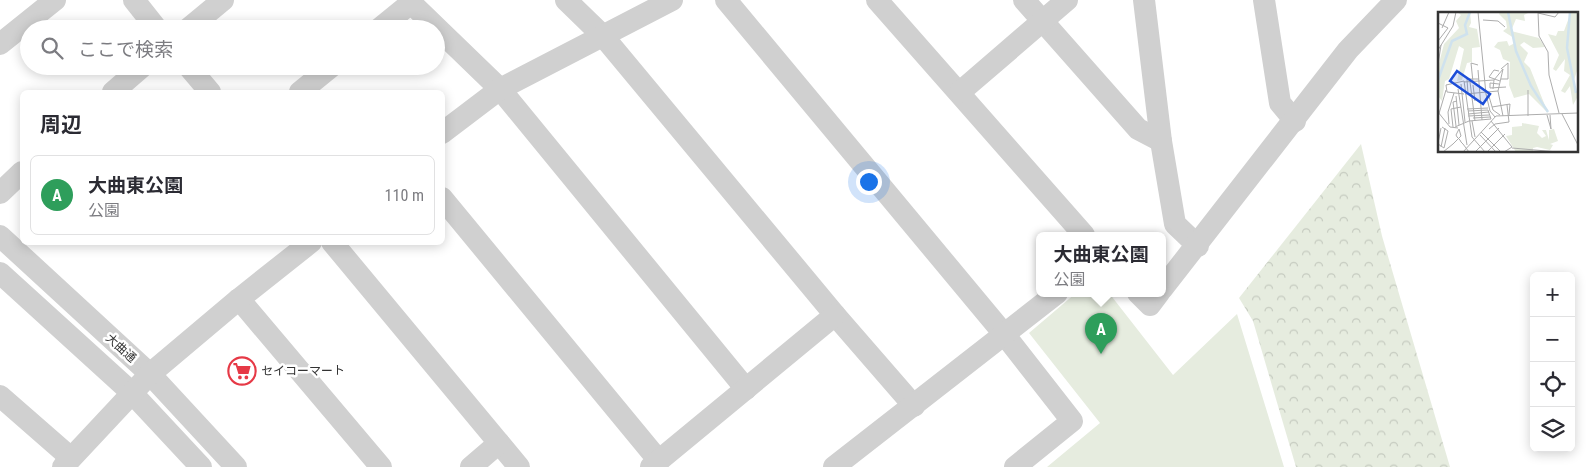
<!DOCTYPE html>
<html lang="ja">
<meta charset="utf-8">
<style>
:root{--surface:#fff;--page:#f7f7f7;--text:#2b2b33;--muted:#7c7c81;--line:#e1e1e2;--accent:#e63946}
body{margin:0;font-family:"Roboto Condensed","Noto Sans JP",sans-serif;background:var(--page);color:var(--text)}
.controls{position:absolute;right:15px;bottom:15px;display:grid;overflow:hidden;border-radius:8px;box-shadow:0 2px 12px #0003}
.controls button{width:45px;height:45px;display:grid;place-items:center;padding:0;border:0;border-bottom:1px solid var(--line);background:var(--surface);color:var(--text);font:25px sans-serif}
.you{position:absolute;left:868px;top:181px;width:18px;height:18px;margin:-12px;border:4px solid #fff;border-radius:50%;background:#1a73e8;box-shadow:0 0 0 8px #1a73e833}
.badge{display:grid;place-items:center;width:32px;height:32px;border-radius:50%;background:var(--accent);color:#fff;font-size:16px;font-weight:700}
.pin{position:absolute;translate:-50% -41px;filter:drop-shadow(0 1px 2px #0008)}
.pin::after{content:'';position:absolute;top:26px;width:18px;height:15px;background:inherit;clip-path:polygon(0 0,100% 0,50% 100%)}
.popup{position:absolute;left:1036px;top:232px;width:130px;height:65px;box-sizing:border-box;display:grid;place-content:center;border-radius:8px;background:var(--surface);filter:drop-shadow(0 1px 4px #0005);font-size:16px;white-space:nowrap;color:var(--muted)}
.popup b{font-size:19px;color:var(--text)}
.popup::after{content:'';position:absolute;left:50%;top:100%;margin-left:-10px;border:10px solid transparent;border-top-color:var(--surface)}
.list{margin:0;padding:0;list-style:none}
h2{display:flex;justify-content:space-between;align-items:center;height:65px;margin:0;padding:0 20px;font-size:21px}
h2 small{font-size:16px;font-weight:400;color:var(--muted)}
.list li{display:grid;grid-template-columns:32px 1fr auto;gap:15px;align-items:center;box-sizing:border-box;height:80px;margin:0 10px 10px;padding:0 10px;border:1px solid var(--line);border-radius:8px}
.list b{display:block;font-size:19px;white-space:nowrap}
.list p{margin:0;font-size:16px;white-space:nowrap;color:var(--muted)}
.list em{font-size:16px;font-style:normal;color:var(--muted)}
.icon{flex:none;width:28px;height:28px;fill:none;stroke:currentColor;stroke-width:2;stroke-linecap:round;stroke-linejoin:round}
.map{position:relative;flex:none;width:1590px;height:467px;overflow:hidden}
.search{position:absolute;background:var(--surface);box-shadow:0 2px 12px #0003;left:20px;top:20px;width:425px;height:55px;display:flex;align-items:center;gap:12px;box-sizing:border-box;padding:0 18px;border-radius:28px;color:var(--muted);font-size:19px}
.panel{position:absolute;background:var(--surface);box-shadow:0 2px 12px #0003;left:20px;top:90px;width:425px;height:155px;border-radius:8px}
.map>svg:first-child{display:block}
</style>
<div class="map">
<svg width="1590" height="467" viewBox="0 0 1590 467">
<defs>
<pattern id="forest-crowns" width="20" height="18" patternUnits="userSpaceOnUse" patternTransform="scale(1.25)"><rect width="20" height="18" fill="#e6ecdf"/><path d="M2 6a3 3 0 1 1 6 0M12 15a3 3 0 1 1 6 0" fill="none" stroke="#c6cbc0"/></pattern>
</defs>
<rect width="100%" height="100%" fill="#fff"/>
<path fill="#e6ecdf" d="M1076 293H1109L1173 375 1237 314 1284 467H1047L1100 423 1029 333Z"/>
<path fill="url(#forest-crowns)" d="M1361 144 1382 236 1450 467H1296L1253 321 1239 298Z"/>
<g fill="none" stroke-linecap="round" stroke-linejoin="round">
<g stroke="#d0d0d0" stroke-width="22">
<path d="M134 0 157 29"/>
<path d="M408 0 500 89 746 389"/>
<path d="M566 0 603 36 835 315 914 406"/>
<path d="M726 0 1004 334 1072 421 1015 467"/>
<path d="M877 0 1084 235"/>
<path d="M1024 0 1138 129 1161 141"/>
<path d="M1144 0 1161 141 1175 224 1198 246"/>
<path d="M1264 0 1280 103 1295 121"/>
<path d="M188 29 223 0"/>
<path d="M379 29 411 3"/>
<path d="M0 44 55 0"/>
<path d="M188 66 210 92"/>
<path d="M113 92 143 66"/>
<path d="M300 92 332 66"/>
<path d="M960 92 1067 0"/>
<path d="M442 133 500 89 672 0"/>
<path d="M0 193 22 172"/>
<path d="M442 198 659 461"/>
<path d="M0 236 150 374 236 467"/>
<path d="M332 242 519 467"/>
<path d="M0 273 131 392 201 467"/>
<path d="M1162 289 1348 50 1396 0"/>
<path d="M1138 293 1150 305 1159 293"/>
<path d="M239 299 381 467"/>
<path d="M0 396 71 458"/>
<path d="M63 467 150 374 239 299 311 242"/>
<path d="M471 467 499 443"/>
<path d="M651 467 835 315"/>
<path d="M834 467 1057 293"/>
</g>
</g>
<defs>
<g id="supermarket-ring" transform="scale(1.4375)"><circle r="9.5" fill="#fff" stroke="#e63946" stroke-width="1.5"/><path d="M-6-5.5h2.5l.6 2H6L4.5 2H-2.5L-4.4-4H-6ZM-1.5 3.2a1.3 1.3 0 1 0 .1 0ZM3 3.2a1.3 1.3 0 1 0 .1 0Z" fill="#e63946"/></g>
</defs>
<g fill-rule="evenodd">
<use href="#supermarket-ring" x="242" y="371"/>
</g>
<g text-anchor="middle" stroke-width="5" stroke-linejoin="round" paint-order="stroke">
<g font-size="12" fill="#333" stroke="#fff">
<text transform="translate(121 348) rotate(42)" y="4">大曲通</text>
</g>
<g font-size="12" fill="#333" stroke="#fff" text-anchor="start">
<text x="261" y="375">セイコーマート</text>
</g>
</g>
<g transform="translate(1438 12)">
<rect width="140" height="140" fill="#fff"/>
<path d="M19 0H32L33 11 31 15 39 17 42 35 34 36V50L29 51 24 68 19 69 26 37 21 34 11 67 7 69 4 89 0 84V55L6 32 21 16 18 9 23 3ZM62 0H92L86 3 87 9 78 7 73 19 101 26 107 35 95 36 86 30 82 33 90 41 86 50 92 56 110 101 91 82 76 86 71 73 72 50 65 47 62 38 56 35 60 30 69 29 71 34 77 31 76 26 65 19 69 16 68 9 61 2ZM133 0H140V56L135 71 140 84 135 93 132 74 127 81 123 79 132 63 126 59 127 47 118 59 115 57 121 43 110 22 118 24 120 19H126ZM84 111 101 114 99 121 104 126 108 124 104 118H108L111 128V118L116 117 120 129 112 132 115 133 112 138 99 135 95 136V140H78L68 124 74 123V115L84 114Z" fill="#e6ecdf"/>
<path fill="none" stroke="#cfe2ee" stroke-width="2.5" d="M70 0 78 39 93 74 110 100M132 0 129 36 138 81M0 68 14 29 29 22 27 13 32 0"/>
<path fill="none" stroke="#adadad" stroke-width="1" d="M40 0 48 82 52 99 57 105M100 0 101 24 110 40 111 63 121 101M100 1 117 5 121 0M45 8 60 9 67 15M0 11 10 16 0 29M4 16 11 0M0 38 15 14 18 0M0 53 3 33M40 58 44 108M61 59 56 58 51 65 62 69M63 67H70V51L63 57M26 70 56 68M32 70 37 109M35 70 33 51 40 53M23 72 27 110M61 72 52 71V76L68 75M35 73 37 89M20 77 29 133M55 77 56 68 65 57 60 79 65 104M90 78V104M50 81 55 98 62 103M26 82 9 80 8 73 26 69 34 125 47 140M27 82 60 79M30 82 29 67H41M18 84 21 113M54 95 72 92 71 103M29 97 50 96M30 99 50 98M0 100 12 115 20 116M30 102 51 100M124 102 140 133M109 103 113 117 112 103M30 104 51 103M0 105 8 78M35 106 52 105M34 109 37 125M53 109 74 135 66 140M11 112 10 100 16 81M18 114 15 90 19 89M15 115 13 97 23 95M17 115 31 109 53 107 50 98M51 117 57 112 71 110 69 93M43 120 63 140M42 123 58 140M0 131 3 116M0 132 6 136 10 119 4 115M3 135 7 116M74 136 120 140M5 140 15 132 23 124 21 117 18 123 19 125 22 128 23 130 25 132 31 140M25 140 58 104 140 101M37 140 61 116M49 140 67 122"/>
<path fill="#1d4ed8" fill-opacity="0.15" stroke="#1d4ed8" stroke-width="2.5" d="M19 59 52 82 45 92 12 69Z"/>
<rect width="140" height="140" fill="none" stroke="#333" stroke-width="2.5"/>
</g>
</svg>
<div class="controls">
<button>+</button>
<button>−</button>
<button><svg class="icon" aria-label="locate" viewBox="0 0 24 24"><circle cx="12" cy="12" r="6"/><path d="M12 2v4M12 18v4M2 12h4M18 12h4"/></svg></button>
<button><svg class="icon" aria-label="layers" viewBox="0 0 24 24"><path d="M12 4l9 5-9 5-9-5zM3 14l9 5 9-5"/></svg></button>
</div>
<div class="you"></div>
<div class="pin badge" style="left:1101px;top:354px;background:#2e9e5b">A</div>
<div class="popup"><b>大曲東公園</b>公園</div>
<div class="search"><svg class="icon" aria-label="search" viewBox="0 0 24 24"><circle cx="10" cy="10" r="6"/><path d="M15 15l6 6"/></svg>ここで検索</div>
<section class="panel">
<h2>周辺<small></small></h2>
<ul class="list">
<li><span class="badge" style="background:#2e9e5b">A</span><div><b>大曲東公園</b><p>公園</p></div><em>110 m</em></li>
</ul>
</section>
</div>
